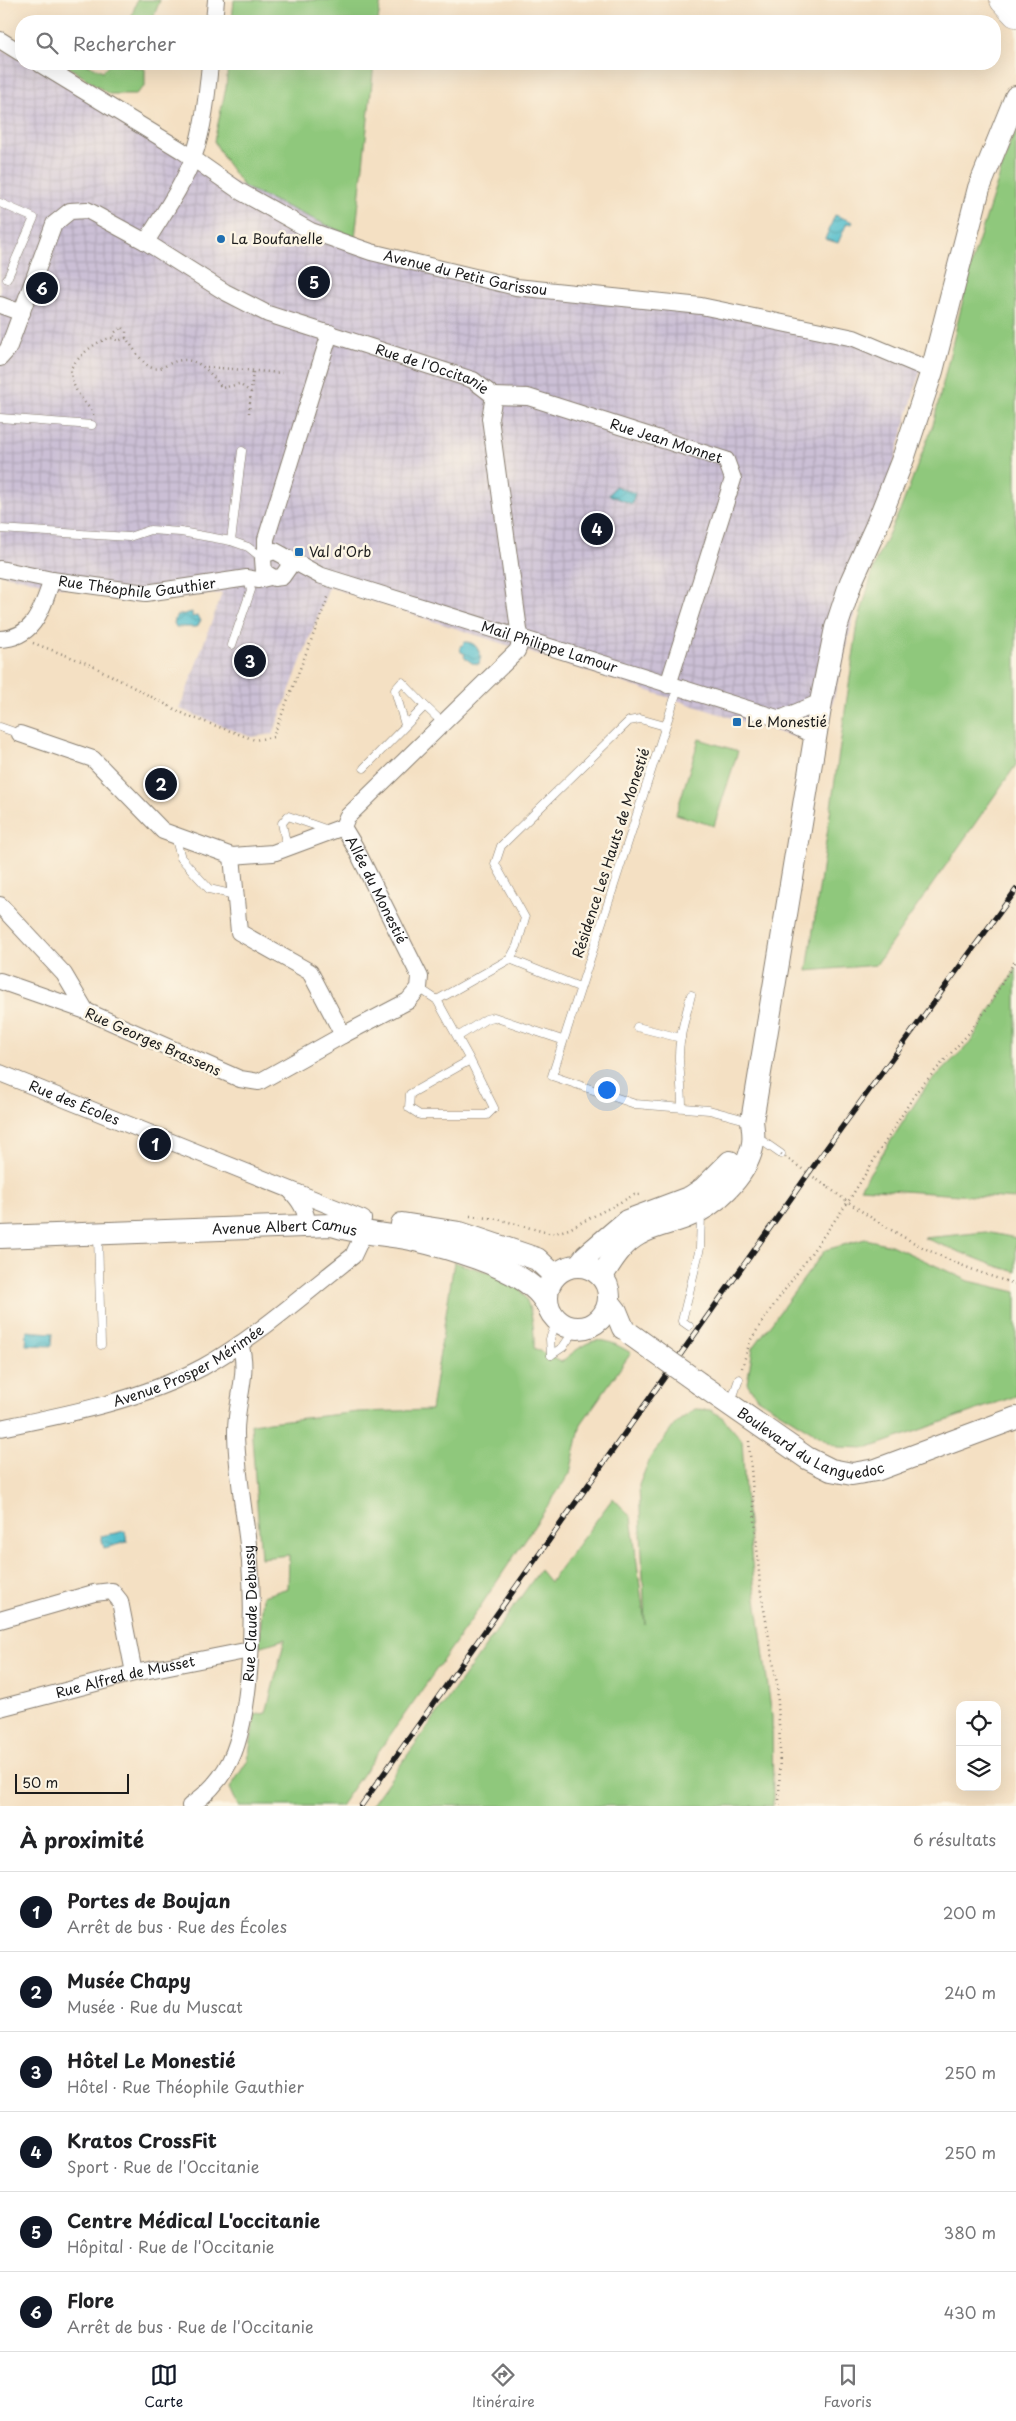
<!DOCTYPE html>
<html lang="fr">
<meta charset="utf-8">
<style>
:root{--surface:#fff;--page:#f2f2f2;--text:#202124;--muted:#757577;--line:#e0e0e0;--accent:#111827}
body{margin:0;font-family:"Playpen Sans",sans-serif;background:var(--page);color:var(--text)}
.controls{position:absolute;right:15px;bottom:15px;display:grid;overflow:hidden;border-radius:10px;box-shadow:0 5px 20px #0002}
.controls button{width:45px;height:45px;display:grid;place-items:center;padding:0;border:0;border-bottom:1px solid var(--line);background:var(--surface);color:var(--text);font:25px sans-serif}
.scale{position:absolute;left:15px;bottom:12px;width:114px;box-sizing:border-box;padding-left:5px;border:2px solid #1c1c1c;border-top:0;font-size:14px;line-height:18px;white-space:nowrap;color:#1c1c1c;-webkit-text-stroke:4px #fcf5e5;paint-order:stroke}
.you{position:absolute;left:606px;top:1089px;width:18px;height:18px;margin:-12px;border:4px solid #fff;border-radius:50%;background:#1a73e8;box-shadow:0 0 0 8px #1a73e833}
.badge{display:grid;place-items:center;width:32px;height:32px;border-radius:50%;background:var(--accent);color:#fff;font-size:16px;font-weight:700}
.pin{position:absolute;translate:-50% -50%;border:2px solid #fff;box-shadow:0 1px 5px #0006}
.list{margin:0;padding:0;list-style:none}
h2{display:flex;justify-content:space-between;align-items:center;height:65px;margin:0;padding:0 20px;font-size:21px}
h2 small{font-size:16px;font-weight:400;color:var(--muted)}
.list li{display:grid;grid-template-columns:32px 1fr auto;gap:15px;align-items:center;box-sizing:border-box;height:80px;padding:0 20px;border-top:1px solid var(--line)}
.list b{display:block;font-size:19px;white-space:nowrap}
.list p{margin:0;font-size:16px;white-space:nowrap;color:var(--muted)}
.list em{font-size:16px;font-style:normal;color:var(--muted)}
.icon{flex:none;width:28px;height:28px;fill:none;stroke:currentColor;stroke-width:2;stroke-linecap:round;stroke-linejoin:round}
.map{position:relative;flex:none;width:1016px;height:1806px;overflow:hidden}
.search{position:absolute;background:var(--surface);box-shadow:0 5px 20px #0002;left:15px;right:15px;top:15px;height:55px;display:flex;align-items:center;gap:12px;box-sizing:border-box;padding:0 18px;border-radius:20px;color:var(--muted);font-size:19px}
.sheet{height:545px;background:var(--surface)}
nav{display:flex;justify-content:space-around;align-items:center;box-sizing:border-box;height:70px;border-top:1px solid var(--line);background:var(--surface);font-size:14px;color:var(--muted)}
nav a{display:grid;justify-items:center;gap:2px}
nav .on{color:var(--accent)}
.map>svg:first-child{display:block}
</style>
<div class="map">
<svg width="1016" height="1806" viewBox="0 0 1016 1806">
<defs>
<pattern id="industrial-grid" width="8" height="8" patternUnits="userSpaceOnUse" patternTransform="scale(1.25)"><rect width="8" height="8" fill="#cbbfd5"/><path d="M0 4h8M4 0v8" fill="none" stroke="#aea4b6"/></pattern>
<pattern id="water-waves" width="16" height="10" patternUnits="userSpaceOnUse" patternTransform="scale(1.25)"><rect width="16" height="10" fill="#52becc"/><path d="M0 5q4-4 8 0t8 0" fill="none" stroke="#439aa5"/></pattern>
</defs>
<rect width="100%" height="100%" fill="#fcf5e5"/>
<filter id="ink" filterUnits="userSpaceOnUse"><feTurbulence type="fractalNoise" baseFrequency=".02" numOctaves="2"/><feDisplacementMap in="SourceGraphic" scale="10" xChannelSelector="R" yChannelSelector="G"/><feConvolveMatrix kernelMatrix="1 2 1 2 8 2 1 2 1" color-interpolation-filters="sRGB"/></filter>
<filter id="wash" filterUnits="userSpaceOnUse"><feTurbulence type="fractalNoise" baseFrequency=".0096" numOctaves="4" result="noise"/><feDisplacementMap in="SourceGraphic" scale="20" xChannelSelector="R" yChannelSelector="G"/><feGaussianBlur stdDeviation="1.12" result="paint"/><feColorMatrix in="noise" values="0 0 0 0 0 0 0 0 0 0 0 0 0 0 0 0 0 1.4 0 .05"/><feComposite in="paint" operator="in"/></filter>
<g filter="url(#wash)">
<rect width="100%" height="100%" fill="#f4e0c3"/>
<path fill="url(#industrial-grid)" d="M0 48 21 59V64H30L119 111 225 178 355 238 476 276 684 304 925 355 878 518 822 745 747 723 329 587 273 734 251 737 180 709 222 593 133 602 0 574Z"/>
<g fill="#8fc87c" stroke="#56724c">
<path d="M137 0H160L152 21H130Z"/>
<path d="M234 0H381L378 21H232Z"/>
<path d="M64 64H85L103 71 110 64H131L129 66 145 69V86L136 94H109Z"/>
<path d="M228 64H374L355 238 244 187 226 162 214 141 226 88Z"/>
<path d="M1016 129V765L876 965 807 971 858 623 876 560 901 508 933 425 973 258 1010 143Z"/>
<path d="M699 739 738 751 714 826 676 814Z"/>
<path d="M1016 969V1199L860 1188 927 1085 970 1043Z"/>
<path d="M986 1232 1016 1238V1272L993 1265 924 1238Z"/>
<path d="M865 1239 891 1245 969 1281 1016 1292V1396L869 1448 837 1447 757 1398 747 1383 753 1348 825 1250Z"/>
<path d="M454 1262C472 1268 493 1272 510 1281 531 1291 535 1328 534 1348L561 1362C590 1339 597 1332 631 1353L581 1424 570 1473 467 1626 340 1806H238L230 1788 248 1760 255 1715 266 1713 285 1639 259 1647 263 1596 288 1588 289 1555 261 1558 251 1424 358 1412 431 1410Z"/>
<path d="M695 1409 710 1410 721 1416 742 1440 745 1492 754 1583 772 1716 773 1806H371L540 1570 550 1582 613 1498 631 1517 645 1624 639 1485 650 1458 676 1423Z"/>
</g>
<g fill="url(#water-waves)" stroke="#376d74">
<path d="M835 215 853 222 852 224 847 223 838 243 825 239Z"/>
<path d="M615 486 635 493 632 504 609 495Z"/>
<path d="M192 612V617L197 616 201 620 197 627H176L174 623 176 616Z"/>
<path d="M465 642C475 642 477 647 481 656L479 664 472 663 464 657 465 654 461 652 460 647Z"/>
<path d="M27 1331 53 1333 52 1346 26 1345Z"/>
<path d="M125 1531 127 1542 104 1548 101 1536Z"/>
</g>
</g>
<g filter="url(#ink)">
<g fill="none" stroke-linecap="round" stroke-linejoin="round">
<g stroke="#887e70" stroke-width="9">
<g id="lane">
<path d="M0 203 34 218 7 279"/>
<path d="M0 418 92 425"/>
<path d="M0 529 129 537 150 530 181 532 231 541 248 547 263 559"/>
<path d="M231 541 242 451"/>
<path d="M232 645 251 590 247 578"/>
<path d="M678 688 552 1076 635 1104 709 1110 750 1121"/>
<path d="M405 725 395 690 402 682 425 706"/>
<path d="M0 727 20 734"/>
<path d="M364 768 425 706 443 723"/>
<path d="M175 836 181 858 209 889 235 895"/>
<path d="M287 848 282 823 288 816 328 830"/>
<path d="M510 959 579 987"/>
<path d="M419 988 437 1000 470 1060 410 1094 409 1108 420 1115H487L494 1108 470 1060"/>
<path d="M437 1000 510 959 517 946 525 918 495 864 501 846 629 721 640 719 665 726"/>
<path d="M637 1027 681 1038"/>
<path d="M459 1036 486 1019 494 1017 562 1040"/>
<path d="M682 1107C682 1091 680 1076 679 1060 678 1039 686 1016 691 995"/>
<path d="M758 1138 781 1154"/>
<path d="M98 1235 101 1345"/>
<path d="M689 1326 682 1321 700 1248 701 1214"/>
<path d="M551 1355 563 1347 576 1328"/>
<path d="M551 1355 550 1339 557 1320"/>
<path d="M731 1402 739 1379"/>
</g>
</g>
<g stroke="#887e70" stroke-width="18">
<g id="street">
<path d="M214 21 216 0"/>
<path d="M0 40 21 53"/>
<path id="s1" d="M40 64 181 150 241 192 311 231 371 252 516 287 701 306 854 338 932 371"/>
<path d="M146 242C162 215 182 188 193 158 204 128 207 95 210 64"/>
<path d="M0 305 22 313"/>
<path id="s2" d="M0 358 8 349 54 224 70 211 87 210 146 242 225 292 268 314 473 380 494 396 490 418 519 630 522 639 517 651 347 817 343 827 355 847 420 977 419 988 408 1001 343 1035 259 1082 240 1079 86 1011 0 981"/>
<path id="s3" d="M494 396 528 397 726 460 733 479 668 685"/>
<path d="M266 554V539L330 333"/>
<path id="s4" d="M287 558 289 567 282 577 274 578 264 572 263 559 266 554 275 551 319 575 780 719 815 736"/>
<path id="s5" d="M0 569 52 580 146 593 247 578 258 580 270 577"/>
<path d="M0 639C35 638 42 608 52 580"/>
<path d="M780 719 821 702"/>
<path d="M20 734 93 759 163 831 232 856 273 853 343 827"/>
<path d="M232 856 239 932 310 972 343 1035"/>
<path d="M0 905 64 974 86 1011"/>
<path id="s6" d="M0 1073 363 1219"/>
<path d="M290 1190C299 1200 307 1210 307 1225"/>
<path id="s7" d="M0 1428C69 1414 141 1400 203 1367 257 1337 305 1293 353 1256L361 1239 368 1233"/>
<path d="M0 1620 94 1593 112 1591 120 1601 134 1673"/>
<path id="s8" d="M0 1708 134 1673 250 1650"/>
<path id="s9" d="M190 1806C206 1795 221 1779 230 1761 252 1717 254 1612 250 1562 246 1520 237 1477 236 1434 235 1404 250 1373 240 1344"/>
</g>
</g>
<g stroke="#887e70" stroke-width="24">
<g id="secondary">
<path d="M402 1224 460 1233 537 1259 555 1276"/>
<path id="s10" d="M0 1237 332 1225C357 1233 384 1234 411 1239 446 1247 511 1265 537 1291 541 1295 545 1301 548 1306"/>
<path d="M579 1265 586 1256 627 1221 691 1197 703 1189 730 1162"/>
<circle cx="578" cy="1297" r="31"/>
<path d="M602 1276C612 1260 622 1243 639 1234 653 1226 671 1223 686 1217 714 1207 745 1177 752 1148 755 1139 753 1130 752 1121L821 702 836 628 851 582 876 527 904 456 932 371 979 188 1016 97"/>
<path d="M609 1302 616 1311 623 1328"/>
<path id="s11" d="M700 1384 807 1458 831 1470 852 1474 876 1470 1016 1418"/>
</g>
</g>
<g stroke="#887e70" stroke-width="29">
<path id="highway" d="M1004 0 1016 13"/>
</g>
<g stroke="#887e70" stroke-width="2.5" stroke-dasharray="1 4" stroke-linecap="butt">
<path d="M126 338 118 341 114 338V333L122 327 126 331V338C133 347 142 364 152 368 159 370 165 366 171 363 194 353 209 370 222 388L239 384 251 392"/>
<path d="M207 367 282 373"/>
<path d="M249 413 253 371"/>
<path d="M93 415V412C82 400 70 386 71 368 80 355 98 338 114 338"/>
<path d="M33 643 89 664 186 715 255 740 273 737 329 595"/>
<path d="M829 1188C886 1231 948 1265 1016 1284"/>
<path d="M470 1216 498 1219 552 1234 569 1229 634 1195H641"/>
<path d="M742 1368 750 1341 766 1316 848 1202 917 1091 969 1033 988 1007 1016 959"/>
<path d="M749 1441 760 1586 777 1684 780 1743 779 1806"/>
</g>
<use href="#lane" stroke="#fff" stroke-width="8"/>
<use href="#street" stroke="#fff" stroke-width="16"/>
<use href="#secondary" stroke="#fff" stroke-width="22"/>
<use href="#highway" stroke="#fff" stroke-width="28"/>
<g stroke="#1c1c1c" stroke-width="5.5">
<path id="rail" d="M361 1806 823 1153 1016 890"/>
</g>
<use href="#rail" stroke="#fcf5e5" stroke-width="4" stroke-dasharray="11" stroke-linecap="butt"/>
<g stroke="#887e70" stroke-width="24" stroke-linecap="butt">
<path id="secondary-bridge" d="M630 1334 700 1384"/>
</g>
<path stroke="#887e70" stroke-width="2.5" stroke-dasharray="1 4" stroke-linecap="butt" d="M781 1154 829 1188"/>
<use href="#secondary-bridge" stroke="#fff" stroke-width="22"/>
</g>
</g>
<g fill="#1f6fb2" stroke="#fcf5e5" stroke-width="2">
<circle cx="221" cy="239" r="5"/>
<rect x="294" y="547" width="10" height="10" rx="2.5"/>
<rect x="732" y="717" width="10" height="10" rx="2.5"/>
</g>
<g text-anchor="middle" stroke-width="5" stroke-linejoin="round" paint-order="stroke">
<g font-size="14" fill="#1c1c1c" stroke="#fcf5e5" text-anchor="start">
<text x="231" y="244">La Boufanelle</text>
<text x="309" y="557">Val d'Orb</text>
<text x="747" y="727">Le Monestié</text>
</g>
<g font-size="14" fill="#1c1c1c" stroke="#fcf5e5">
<text dy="5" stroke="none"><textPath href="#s1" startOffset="479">Avenue du Petit Garissou</textPath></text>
<text dy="5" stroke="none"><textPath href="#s2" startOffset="565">Rue de l'Occitanie</textPath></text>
<text dy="5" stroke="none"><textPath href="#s3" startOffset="179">Rue Jean Monnet</textPath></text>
<text dy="5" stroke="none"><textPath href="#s5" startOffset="139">Rue Théophile Gauthier</textPath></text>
<text dy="5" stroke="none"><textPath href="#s4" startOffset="361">Mail Philippe Lamour</textPath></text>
<text transform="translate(611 853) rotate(-72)" y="5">Résidence Les Hauts de Monestié</text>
<text dy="5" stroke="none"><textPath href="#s2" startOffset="1212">Allée du Monestié</textPath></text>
<text transform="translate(153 1042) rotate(24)" y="5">Rue Georges Brassens</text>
<text dy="5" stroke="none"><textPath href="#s6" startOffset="80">Rue des Écoles</textPath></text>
<text dy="5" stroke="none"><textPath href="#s10" startOffset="285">Avenue Albert Camus</textPath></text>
<text dy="5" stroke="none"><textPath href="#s7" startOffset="200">Avenue Prosper Mérimée</textPath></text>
<text dy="5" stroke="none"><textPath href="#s11" startOffset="129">Boulevard du Languedoc</textPath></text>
<text dy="5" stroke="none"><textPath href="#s9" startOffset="211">Rue Claude Debussy</textPath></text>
<text dy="5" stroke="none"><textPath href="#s8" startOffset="129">Rue Alfred de Musset</textPath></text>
</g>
</g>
</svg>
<div class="controls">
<button><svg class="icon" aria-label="locate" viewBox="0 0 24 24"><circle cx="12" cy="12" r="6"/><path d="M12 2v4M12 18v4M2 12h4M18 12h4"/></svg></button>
<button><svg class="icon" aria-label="layers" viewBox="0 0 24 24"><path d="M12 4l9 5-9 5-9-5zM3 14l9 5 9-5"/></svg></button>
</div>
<div class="scale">50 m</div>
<div class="you"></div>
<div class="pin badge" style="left:155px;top:1144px">1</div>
<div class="pin badge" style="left:161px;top:784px">2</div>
<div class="pin badge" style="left:250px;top:661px">3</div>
<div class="pin badge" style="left:597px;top:529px">4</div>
<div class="pin badge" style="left:314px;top:282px">5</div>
<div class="pin badge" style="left:42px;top:288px">6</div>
<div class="search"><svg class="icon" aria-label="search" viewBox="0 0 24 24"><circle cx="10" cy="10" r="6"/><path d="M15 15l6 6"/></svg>Rechercher</div>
</div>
<section class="sheet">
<h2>À proximité<small>6 résultats</small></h2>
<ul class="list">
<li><span class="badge">1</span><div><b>Portes de Boujan</b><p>Arrêt de bus · Rue des Écoles</p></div><em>200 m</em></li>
<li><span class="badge">2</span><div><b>Musée Chapy</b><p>Musée · Rue du Muscat</p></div><em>240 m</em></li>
<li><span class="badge">3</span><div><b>Hôtel Le Monestié</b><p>Hôtel · Rue Théophile Gauthier</p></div><em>250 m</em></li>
<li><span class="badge">4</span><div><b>Kratos CrossFit</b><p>Sport · Rue de l'Occitanie</p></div><em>250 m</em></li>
<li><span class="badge">5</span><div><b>Centre Médical L'occitanie</b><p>Hôpital · Rue de l'Occitanie</p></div><em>380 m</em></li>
<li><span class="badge">6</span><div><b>Flore</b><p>Arrêt de bus · Rue de l'Occitanie</p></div><em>430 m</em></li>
</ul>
</section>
<nav>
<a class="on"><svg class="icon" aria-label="map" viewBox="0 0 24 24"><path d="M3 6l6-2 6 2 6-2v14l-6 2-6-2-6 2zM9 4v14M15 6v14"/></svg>Carte</a>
<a><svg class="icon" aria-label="directions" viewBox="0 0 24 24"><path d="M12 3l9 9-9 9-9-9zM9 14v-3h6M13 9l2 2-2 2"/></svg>Itinéraire</a>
<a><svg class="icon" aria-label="saved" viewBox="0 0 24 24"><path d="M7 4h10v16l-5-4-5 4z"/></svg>Favoris</a>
</nav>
